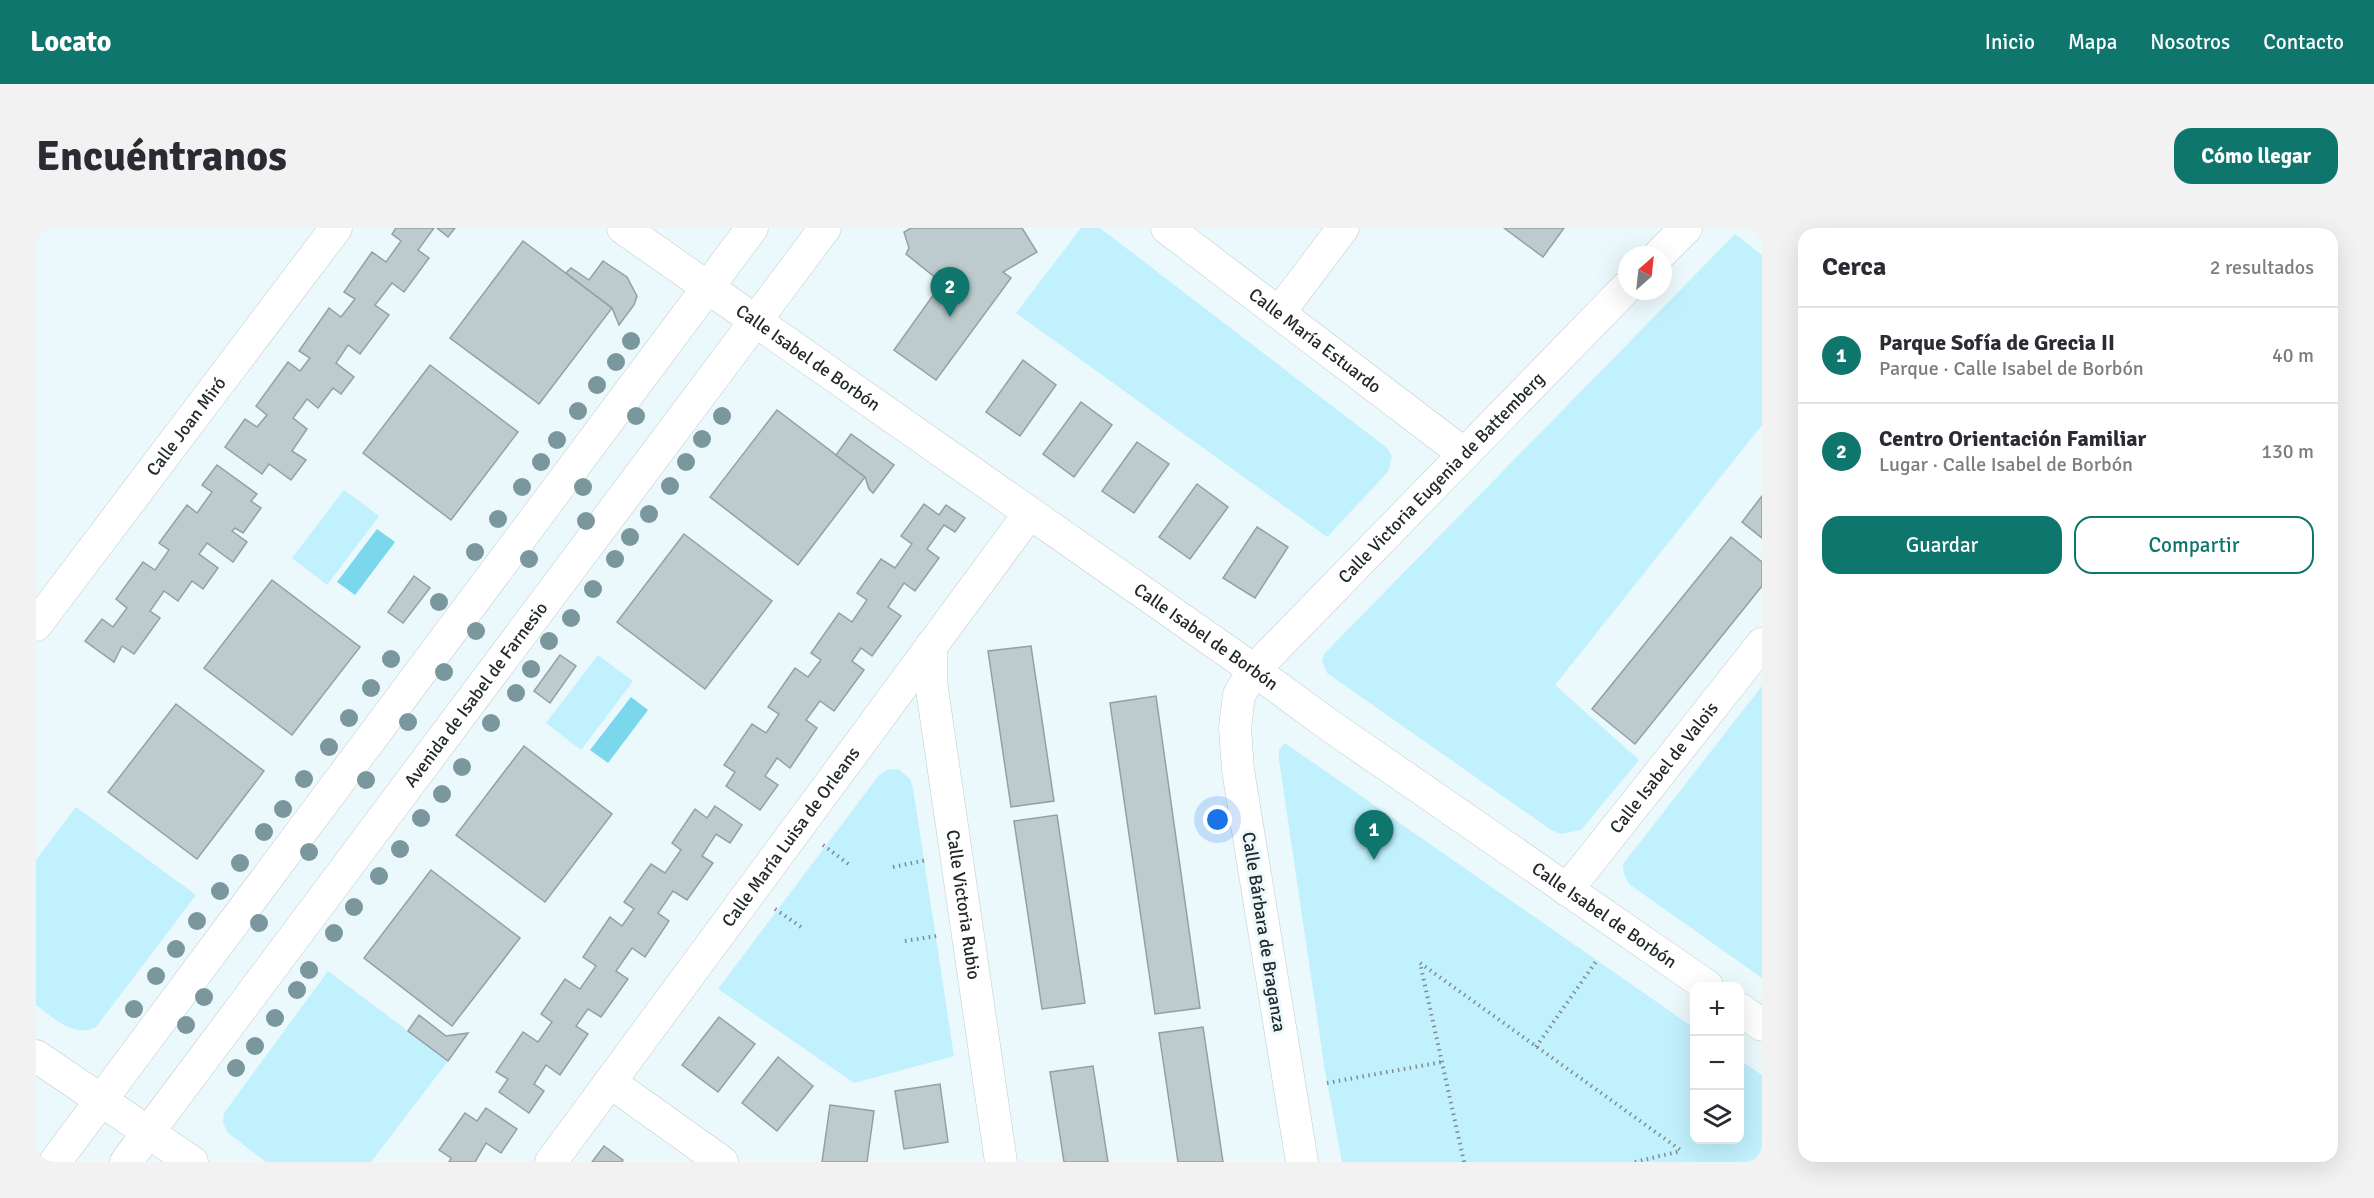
<!DOCTYPE html>
<html lang="es">
<meta charset="utf-8">
<style>
:root{--surface:#fff;--page:#f2f2f3;--text:#2b2b33;--muted:#7c7c81;--line:#e1e1e2;--accent:#0f766e}
body{margin:0;font-family:Signika,sans-serif;background:var(--page);color:var(--text)}
.controls{position:absolute;right:18px;bottom:18px;display:grid;overflow:hidden;border-radius:12px;box-shadow:0 6px 24px #0002}
.controls button{width:54px;height:54px;display:grid;place-items:center;padding:0;border:0;border-bottom:2px solid var(--line);background:var(--surface);color:var(--text);font:30px sans-serif}
.compass{position:absolute;left:1582px;top:18px;width:54px;height:54px;border-radius:50%;background:var(--surface);box-shadow:0 6px 24px #0002;rotate:27deg}
.you{position:absolute;left:1182px;top:592px;width:21px;height:21px;margin:-15px;border:4px solid #fff;border-radius:50%;background:#1a73e8;box-shadow:0 0 0 9px #1a73e833}
.badge{display:grid;place-items:center;width:39px;height:39px;border-radius:50%;background:var(--accent);color:#fff;font-size:20px;font-weight:700}
.pin{position:absolute;translate:-50% -50px;filter:drop-shadow(0 2px 3px #0008)}
.pin::after{content:'';position:absolute;top:32px;width:21px;height:18px;background:inherit;clip-path:polygon(0 0,100% 0,50% 100%)}
.list{margin:0;padding:0;list-style:none}
h2{display:flex;justify-content:space-between;align-items:center;height:78px;margin:0;padding:0 24px;font-size:26px}
h2 small{font-size:20px;font-weight:400;color:var(--muted)}
.list li{display:grid;grid-template-columns:39px 1fr auto;gap:18px;align-items:center;box-sizing:border-box;height:96px;padding:0 24px;border-top:2px solid var(--line)}
.list b{display:block;font-size:22px;white-space:nowrap}
.list p{margin:0;font-size:20px;white-space:nowrap;color:var(--muted)}
.list em{font-size:20px;font-style:normal;color:var(--muted)}
.actions{display:flex;gap:12px;padding:18px 24px}
.actions a{flex:1;padding:14px 0;border:2px solid var(--accent);border-radius:18px;text-align:center;font-size:21px;color:var(--accent)}
.actions .main{background:var(--accent);color:#fff}
.icon{flex:none;width:33px;height:33px;fill:none;stroke:currentColor;stroke-width:2;stroke-linecap:round;stroke-linejoin:round}
.map{position:relative;flex:none;width:1726px;height:934px;overflow:hidden;border-radius:18px}
header{display:flex;align-items:center;gap:36px;box-sizing:border-box;height:84px;padding:0 30px;background:var(--accent);color:#fff}
header strong{font-size:28px}
nav{display:flex;gap:33px;margin-inline-start:auto;font-size:21px}
.intro{display:flex;align-items:center;justify-content:space-between;box-sizing:border-box;height:144px;padding:0 36px}
h1{margin:0;font-size:42px}
.button{padding:15px 27px;border-radius:18px;background:var(--accent);color:#fff;font-size:21px;font-weight:700}
main{display:flex;gap:36px;padding:0 36px}
aside{flex:1;background:var(--surface);border-radius:18px;box-shadow:0 6px 24px #0002}
.map>svg:first-child{display:block}
</style>
<header>
<strong>Locato</strong>
<nav><a>Inicio</a><a>Mapa</a><a>Nosotros</a><a>Contacto</a></nav>
</header>
<div class="intro"><h1>Encuéntranos</h1><a class="button">Cómo llegar</a></div>
<main>
<div class="map">
<svg width="1726" height="934" viewBox="0 0 1726 934">
<rect width="100%" height="100%" fill="#ebf8fc"/>
<g fill="#c1f1fd">
<path d="M1045 0H1064L1351 220 1356 228 1352 244 1291 309 980 85Z"/>
<path d="M1699 6 1726 27V197L1519 457 1603 532 1545 602 1525 606 1515 602 1291 445 1286 433 1289 425Z"/>
<path d="M308 262 343 288 291 357 256 330Z"/>
<path d="M562 427 597 453 545 522 510 495Z"/>
<path d="M1726 458V750L1593 656 1588 646 1587 636Z"/>
<path d="M1249 515 1658 800V912H1704V832L1726 847V934H1306L1289 843 1243 532V522Z"/>
<path d="M862 541 874 551 877 560 918 828 818 855 682 761 843 547 851 542Z"/>
<path d="M40 579 160 667 60 799C38 811 17 789 0 777V632Z"/>
<path d="M292 743 412 833 335 934H230L191 904 187 894 188 885Z"/>
</g>
<g fill="#7bd7ec">
<path d="M341 301 359 314 319 367 301 354Z"/>
<path d="M595 469 612 482 572 535 554 522Z"/>
</g>
<g fill="#bdcace" stroke="#94a0a3" stroke-width="1.5">
<path d="M360 0H398L382 22 393 30 368 64 356 55 339 77 353 87 324 126 312 117 300 135 318 149 305 166 297 160 282 180 271 171 257 190 271 201 256 223 270 232 255 252 233 236 226 246 189 219 209 191 221 199 231 187 220 178 252 134 264 143 274 130 263 123 293 80 305 89 319 71 308 64 336 24 350 34 365 13 356 6Z"/>
<path d="M401 0H419L412 9Z"/>
<path d="M875 0H986L1001 24 967 44 975 50 900 152 858 122 906 55 870 26 873 20 868 4Z"/>
<path d="M1468 0H1528L1507 29Z"/>
<path d="M487 13 576 80 503 176 414 110Z"/>
<path d="M567 33 591 49 601 68 598 77 583 97 576 80 530 45 535 40 553 52Z"/>
<path d="M987 132 1020 157 984 208 950 184Z"/>
<path d="M394 137 482 204 415 292 327 225Z"/>
<path d="M1045 174 1076 197 1038 249 1007 226Z"/>
<path d="M741 182 829 249 762 337 674 269Z"/>
<path d="M815 206 858 237 837 265 833 261 829 249 800 227Z"/>
<path d="M1101 214 1133 236 1098 285 1066 263Z"/>
<path d="M181 237 221 266 215 273 225 280 207 305 199 300 196 303 211 314 197 334 171 315 163 326 182 340 167 361 156 353 142 373 128 363 114 383 124 390 98 426 86 418 78 434 49 413 66 391 77 399 91 380 80 371 107 334 119 342 133 322 123 315 151 277 161 285 176 264 166 257Z"/>
<path d="M1161 256 1192 279 1154 331 1123 309Z"/>
<path d="M1726 268V310L1706 294Z"/>
<path d="M888 276 903 287 910 277 929 290 919 304 908 297 891 321 903 330 879 363 868 355 852 379 865 388 836 428 825 420 816 433 828 442 798 483 784 473 770 492 781 500 754 540 741 530 729 548 742 557 724 582 690 558 699 544 688 537 716 496 730 505 743 486 732 479 759 440 772 449 785 432 775 425 803 385 816 394 831 372 821 365 845 331 859 340 876 316 865 308Z"/>
<path d="M1221 299 1252 319 1219 370 1187 350Z"/>
<path d="M648 306 736 373 669 461 581 394Z"/>
<path d="M1695 309 1726 334V358L1599 516 1556 481Z"/>
<path d="M378 348 394 360 367 395 352 384Z"/>
<path d="M236 352 324 419 256 507 168 440Z"/>
<path d="M995 418 1018 573 975 579 952 423Z"/>
<path d="M524 427 540 438 514 475 498 463Z"/>
<path d="M1120 468 1164 780 1119 786 1074 475Z"/>
<path d="M140 476 228 543 161 631 72 564Z"/>
<path d="M488 518 576 586 509 674 420 607Z"/>
<path d="M679 578 706 597 694 615 680 606 666 628 677 635 651 672 637 663 622 685 633 693 609 729 596 720 580 743 592 751 565 789 552 781 540 798 552 806 524 847 510 837 498 856 508 863 493 885 463 864 472 851 460 844 487 804 502 814 516 794 505 786 529 751 544 761 560 738 547 729 574 689 586 698 598 681 588 674 615 636 629 645 645 622 636 615 659 581 671 590Z"/>
<path d="M1021 587 1049 775 1006 781 978 593Z"/>
<path d="M395 642 484 710 416 798 328 730Z"/>
<path d="M383 787 410 808 432 805 412 833 372 803Z"/>
<path d="M683 789 719 816 682 864 646 837Z"/>
<path d="M1167 799 1187 934H1142L1123 805Z"/>
<path d="M742 829 777 858 741 903 706 875Z"/>
<path d="M1057 838 1072 934H1028L1014 844Z"/>
<path d="M904 856 912 914 868 921 859 863Z"/>
<path d="M794 877 838 883 831 934H786Z"/>
<path d="M450 880 481 901 465 925 450 915 439 934H413L415 930 403 922 429 885 441 893Z"/>
<path d="M568 918 587 932 586 934H556Z"/>
</g>
<g fill="none" stroke-linecap="round" stroke-linejoin="round">
<g stroke="#bfccd0" stroke-width="33">
<g id="street">
<path id="s1" d="M587 0 1218 442 1293 497 1671 758"/>
<path id="s2" d="M1131 0 1427 225"/>
<path d="M1623 27 1650 0"/>
<path d="M1243 85 1307 0"/>
<path id="s3" d="M0 397 300 0"/>
<path id="s4" d="M895 418V454L965 934"/>
<path id="s5" d="M1531 662 1726 416"/>
<path d="M1704 781 1726 797"/>
<path d="M0 828 156 934"/>
<path d="M574 854 686 934"/>
<path d="M19 934 716 0"/>
<path id="s6" d="M90 934 789 0"/>
<path id="s7" d="M515 934 993 286"/>
<path id="s8" d="M1266 934 1202 542 1199 500 1203 467 1218 442 1591 59"/>
</g>
</g>
<g stroke="#818a8c" stroke-width="4" stroke-dasharray="1.5 4.5" stroke-linecap="butt">
<path d="M787 617 815 638"/>
<path d="M857 639 891 632"/>
<path d="M739 681 768 701"/>
<path d="M869 713 901 708"/>
<path d="M1500 819 1561 732"/>
<path d="M1291 855 1406 834"/>
<path d="M1428 934 1384 735 1646 923"/>
<path d="M1599 934 1645 923"/>
</g>
<use href="#street" stroke="#fff" stroke-width="32"/>
</g>
<g fill="#7a979d">
<circle cx="595" cy="113" r="9"/>
<circle cx="580" cy="134" r="9"/>
<circle cx="561" cy="157" r="9"/>
<circle cx="542" cy="183" r="9"/>
<circle cx="600" cy="188" r="9"/>
<circle cx="686" cy="188" r="9"/>
<circle cx="666" cy="211" r="9"/>
<circle cx="521" cy="212" r="9"/>
<circle cx="505" cy="234" r="9"/>
<circle cx="650" cy="234" r="9"/>
<circle cx="634" cy="258" r="9"/>
<circle cx="486" cy="259" r="9"/>
<circle cx="547" cy="259" r="9"/>
<circle cx="613" cy="286" r="9"/>
<circle cx="462" cy="291" r="9"/>
<circle cx="550" cy="293" r="9"/>
<circle cx="594" cy="309" r="9"/>
<circle cx="439" cy="324" r="9"/>
<circle cx="493" cy="331" r="9"/>
<circle cx="579" cy="331" r="9"/>
<circle cx="557" cy="361" r="9"/>
<circle cx="403" cy="374" r="9"/>
<circle cx="535" cy="390" r="9"/>
<circle cx="440" cy="403" r="9"/>
<circle cx="513" cy="413" r="9"/>
<circle cx="355" cy="431" r="9"/>
<circle cx="495" cy="441" r="9"/>
<circle cx="408" cy="444" r="9"/>
<circle cx="335" cy="460" r="9"/>
<circle cx="480" cy="465" r="9"/>
<circle cx="313" cy="490" r="9"/>
<circle cx="372" cy="494" r="9"/>
<circle cx="455" cy="495" r="9"/>
<circle cx="293" cy="519" r="9"/>
<circle cx="426" cy="539" r="9"/>
<circle cx="268" cy="551" r="9"/>
<circle cx="330" cy="552" r="9"/>
<circle cx="406" cy="566" r="9"/>
<circle cx="247" cy="581" r="9"/>
<circle cx="385" cy="590" r="9"/>
<circle cx="228" cy="604" r="9"/>
<circle cx="364" cy="621" r="9"/>
<circle cx="273" cy="624" r="9"/>
<circle cx="204" cy="635" r="9"/>
<circle cx="343" cy="648" r="9"/>
<circle cx="184" cy="663" r="9"/>
<circle cx="318" cy="679" r="9"/>
<circle cx="161" cy="693" r="9"/>
<circle cx="223" cy="695" r="9"/>
<circle cx="298" cy="705" r="9"/>
<circle cx="140" cy="721" r="9"/>
<circle cx="273" cy="742" r="9"/>
<circle cx="120" cy="748" r="9"/>
<circle cx="261" cy="762" r="9"/>
<circle cx="168" cy="769" r="9"/>
<circle cx="98" cy="781" r="9"/>
<circle cx="239" cy="790" r="9"/>
<circle cx="150" cy="797" r="9"/>
<circle cx="219" cy="818" r="9"/>
<circle cx="200" cy="840" r="9"/>
</g>
<g text-anchor="middle" stroke-width="6" stroke-linejoin="round" paint-order="stroke">
<g font-size="18" fill="#24292a" stroke="#ebf8fc">
<text dy="6" stroke="none"><textPath href="#s2" startOffset="186">Calle María Estuardo</textPath></text>
<text dy="6" stroke="none"><textPath href="#s1" startOffset="226">Calle Isabel de Borbón</textPath></text>
<text dy="6" stroke="none"><textPath href="#s3" startOffset="249">Calle Joan Miró</textPath></text>
<text dy="6" stroke="none"><textPath href="#s8" startOffset="770">Calle Victoria Eugenia de Battemberg</textPath></text>
<text dy="6" stroke="none"><textPath href="#s1" startOffset="712">Calle Isabel de Borbón</textPath></text>
<text dy="6" stroke="none"><textPath href="#s6" startOffset="584">Avenida de Isabel de Farnesio</textPath></text>
<text dy="6" stroke="none"><textPath href="#s5" startOffset="156">Calle Isabel de Valois</textPath></text>
<text dy="6" stroke="none"><textPath href="#s7" startOffset="404">Calle María Luisa de Orleans</textPath></text>
<text dy="6" stroke="none"><textPath href="#s4" startOffset="261">Calle Victoria Rubio</textPath></text>
<text dy="6" stroke="none"><textPath href="#s1" startOffset="1198">Calle Isabel de Borbón</textPath></text>
<text transform="translate(1228 704) rotate(81)" y="6">Calle Bárbara de Braganza</text>
</g>
</g>
</svg>
<div class="controls">
<button>+</button>
<button>−</button>
<button><svg class="icon" aria-label="layers" viewBox="0 0 24 24"><path d="M12 4l9 5-9 5-9-5zM3 14l9 5 9-5"/></svg></button>
</div>
<svg class="compass" viewBox="-18 -18 36 36"><path d="M0-13l5 13h-10z" fill="#e53935"/><path d="M0 13l5-13h-10z" fill="#7c7c81"/></svg>
<div class="you"></div>
<div class="pin badge" style="left:1338px;top:632px">1</div>
<div class="pin badge" style="left:914px;top:89px">2</div>
</div>
<aside>
<h2>Cerca<small>2 resultados</small></h2>
<ul class="list">
<li><span class="badge">1</span><div><b>Parque Sofía de Grecia II</b><p>Parque · Calle Isabel de Borbón</p></div><em>40 m</em></li>
<li><span class="badge">2</span><div><b>Centro Orientación Familiar</b><p>Lugar · Calle Isabel de Borbón</p></div><em>130 m</em></li>
</ul>
<div class="actions"><a class="main">Guardar</a><a>Compartir</a></div>
</aside>
</main>
